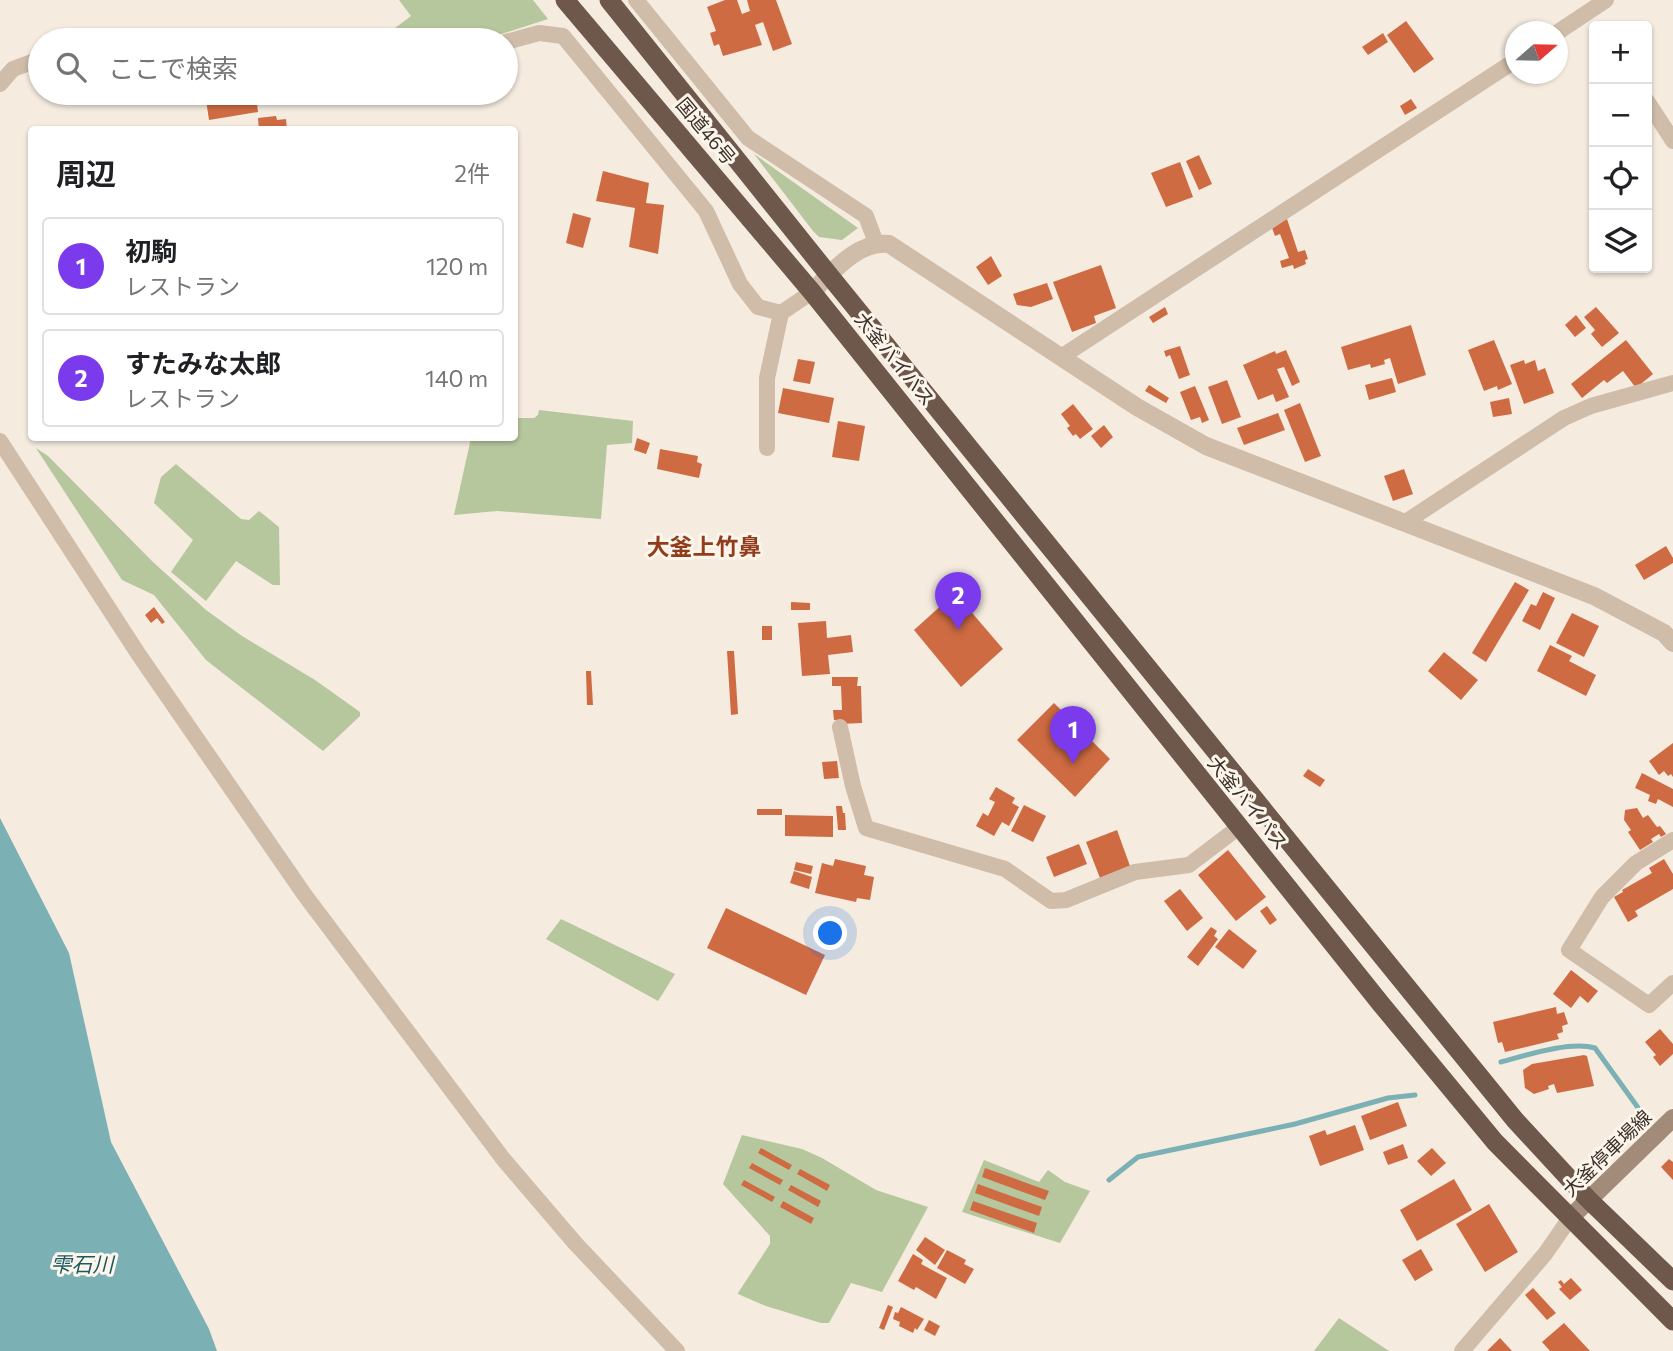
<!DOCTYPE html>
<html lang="ja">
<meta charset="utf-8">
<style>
:root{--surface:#fff;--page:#f6f6f6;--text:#202124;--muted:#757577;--line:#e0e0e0;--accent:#7c3aed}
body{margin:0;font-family:Commissioner,"Noto Sans JP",sans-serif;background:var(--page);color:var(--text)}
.controls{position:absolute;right:21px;top:21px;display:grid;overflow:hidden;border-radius:7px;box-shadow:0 2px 5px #0004}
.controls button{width:63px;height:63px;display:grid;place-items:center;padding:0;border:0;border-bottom:2px solid var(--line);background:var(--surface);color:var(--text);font:35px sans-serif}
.compass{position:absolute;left:1505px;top:21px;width:63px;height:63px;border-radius:50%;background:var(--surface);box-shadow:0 2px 5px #0004;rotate:70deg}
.you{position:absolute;left:831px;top:934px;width:24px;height:24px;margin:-18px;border:5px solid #fff;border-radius:50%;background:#1a73e8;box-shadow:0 0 0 10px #1a73e833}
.badge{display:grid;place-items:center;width:46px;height:46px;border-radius:50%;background:var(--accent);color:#fff;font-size:23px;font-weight:700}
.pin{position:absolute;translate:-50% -58px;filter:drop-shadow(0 2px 4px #0008)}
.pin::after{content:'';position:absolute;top:37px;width:24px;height:21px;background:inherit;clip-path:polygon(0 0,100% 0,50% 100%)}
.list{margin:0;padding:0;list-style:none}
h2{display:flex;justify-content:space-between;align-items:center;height:91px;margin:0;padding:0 28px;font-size:30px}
h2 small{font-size:23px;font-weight:400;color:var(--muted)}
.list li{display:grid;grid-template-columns:46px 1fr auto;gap:21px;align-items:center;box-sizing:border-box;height:98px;margin:0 14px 14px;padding:0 14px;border:2px solid var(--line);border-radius:7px}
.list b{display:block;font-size:26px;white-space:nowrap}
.list p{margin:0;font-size:23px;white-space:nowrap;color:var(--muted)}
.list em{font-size:23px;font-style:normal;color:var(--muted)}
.icon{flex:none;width:38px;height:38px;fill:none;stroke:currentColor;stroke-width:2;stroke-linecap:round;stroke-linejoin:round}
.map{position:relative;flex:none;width:1673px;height:1351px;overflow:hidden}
.search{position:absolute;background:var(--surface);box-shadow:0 2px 5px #0004;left:28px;top:28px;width:490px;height:77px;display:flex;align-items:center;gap:18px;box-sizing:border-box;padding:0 24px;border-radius:38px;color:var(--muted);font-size:26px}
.panel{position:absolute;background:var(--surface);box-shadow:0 2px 5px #0004;left:28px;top:126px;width:490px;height:315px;border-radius:7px}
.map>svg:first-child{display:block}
</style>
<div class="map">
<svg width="1673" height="1351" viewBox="0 0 1673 1351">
<rect width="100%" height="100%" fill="#f5ebdf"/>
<g fill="#b6c69d">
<path d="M399 0H533L548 19 483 40H379L411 16Z"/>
<path d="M754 154 858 228 842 240 819 237 813 231Z"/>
<path d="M539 410 633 421 632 443 607 445 601 519 497 511 454 515 471 438H514L515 418H534L538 415Z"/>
<path d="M36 448 48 456 153 562 206 610 242 636 315 680 360 712V716L323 751 206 660 154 595 122 580Z"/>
<path d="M176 464 241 519 249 520 259 511 279 527 280 585H273L236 561 206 601 171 572 193 540 154 503 161 477Z"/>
<path d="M561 919 675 974 658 1001 546 939Z"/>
<path d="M742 1135 802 1149 822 1158 876 1190 928 1207 882 1292 851 1283 829 1323H821L766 1306 738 1294V1293L770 1244V1236L723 1184Z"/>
<path d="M984 1160 1039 1182 1048 1170 1065 1182 1090 1191 1060 1243 962 1212Z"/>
<path d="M1339 1318 1389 1351H1314Z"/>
</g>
<path fill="#7bb0b5" d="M0 818 69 953 111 1142 209 1329 217 1351H0Z"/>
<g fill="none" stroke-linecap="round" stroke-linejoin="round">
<g stroke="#7bb0b5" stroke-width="5">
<path d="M1501 1062C1527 1055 1570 1041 1595 1048L1644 1116"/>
<path d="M1109 1180 1138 1157 1295 1124 1388 1098 1415 1095"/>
</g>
</g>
<g fill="#cf6b42">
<path d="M725 0H737L742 14 750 11 747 0H776L792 44 773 51 763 22 755 25 762 45 723 56 719 44 714 46 710 33 716 31 707 7Z"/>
<path d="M1406 21 1434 59 1414 73 1387 35Z"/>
<path d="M1383 33 1388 42 1368 55 1362 47Z"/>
<path d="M205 93H279L280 100 257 104 258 112 209 120Z"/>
<path d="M1411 99 1417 108 1405 115 1400 106Z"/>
<path d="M276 116 277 120 286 119 287 130H259L258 118Z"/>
<path d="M1199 155 1212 184 1199 190 1186 161Z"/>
<path d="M1180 162 1193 197 1166 207 1151 173Z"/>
<path d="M603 171 649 183 646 203 664 205 658 254 629 247 635 208 596 201Z"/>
<path d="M573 213 591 218 583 248 566 243Z"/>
<path d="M1287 219 1298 252 1305 250 1308 259 1305 260 1306 264 1294 269 1293 265 1282 268 1280 261 1289 258 1280 234 1275 236 1271 225Z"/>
<path d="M991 256 1002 276 988 285 976 267Z"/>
<path d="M1101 265 1116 308 1094 316 1096 323 1072 332 1053 282Z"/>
<path d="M1047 283 1053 299 1031 307 1017 305 1013 294Z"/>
<path d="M1165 307 1168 314 1153 323 1149 317Z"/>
<path d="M1596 307 1619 333 1602 347 1591 334 1595 330 1584 317Z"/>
<path d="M1576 315 1586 328 1575 337 1565 325Z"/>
<path d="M1411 325 1426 375 1398 384 1390 358 1384 360 1385 364 1371 368 1370 364 1348 370 1341 347Z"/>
<path d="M1494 340 1512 384 1498 390 1497 386 1484 391 1468 350Z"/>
<path d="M1626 340 1653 374 1636 388 1623 371 1607 383 1604 380 1582 398 1571 384Z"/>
<path d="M1180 346 1190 375 1179 379 1170 355 1166 357 1164 351Z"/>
<path d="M1286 350 1300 382 1292 386 1284 367 1277 369 1289 397 1276 402 1273 394 1258 400 1243 365 1275 351 1276 354Z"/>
<path d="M798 359 815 362 810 384 793 381Z"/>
<path d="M1524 360 1525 364 1535 360 1538 371 1545 368 1554 393 1524 404 1510 365Z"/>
<path d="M1392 378 1396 392 1369 400 1365 385Z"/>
<path d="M1227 380 1241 417 1222 424 1208 387Z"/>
<path d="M1149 385 1169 398 1166 403 1145 391Z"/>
<path d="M1195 386 1209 420 1202 423 1200 417 1191 420 1180 392Z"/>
<path d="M783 388 834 398 829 423 778 413Z"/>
<path d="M1509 398 1512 414 1493 417 1490 402Z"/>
<path d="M1300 403 1321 456 1305 462 1284 410Z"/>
<path d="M1073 404 1093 429 1080 439 1076 434 1073 436 1067 428 1070 426 1061 414Z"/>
<path d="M1278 413 1285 430 1244 445 1237 428Z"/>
<path d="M838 421 865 426 859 461 832 457Z"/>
<path d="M1104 425 1113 437 1101 448 1091 436Z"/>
<path d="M637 438 650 443 646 454 634 450Z"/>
<path d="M660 449 698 456 697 462 702 464 699 478 657 469Z"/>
<path d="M1404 469 1413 494 1393 501 1384 476Z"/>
<path d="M1666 546 1673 558V563L1644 580 1635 565Z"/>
<path d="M1515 582 1529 590 1486 662 1472 653Z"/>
<path d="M1543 592 1555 598 1540 630 1522 621 1531 604 1536 606Z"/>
<path d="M955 593 1003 649 961 687 914 630Z"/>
<path d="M791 602 810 603V610H791Z"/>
<path d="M154 607 165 622 162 624 157 618 151 623 145 615Z"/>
<path d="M1572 613 1599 626 1584 657 1556 643Z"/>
<path d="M826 621 827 638 851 635 853 652 828 655 830 674 802 676 798 623Z"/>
<rect x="762" y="626" width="10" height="14"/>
<path d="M1550 645 1572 656 1569 661 1596 675 1586 696 1537 671Z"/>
<path d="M727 651H734L738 714 731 715Z"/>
<path d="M1444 652 1478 680 1461 700 1428 671Z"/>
<path d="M586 671H591L593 705H587Z"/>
<path d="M832 677H858L857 686H861L862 723 839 724V720H834L833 710H842L841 686H832Z"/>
<path d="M1054 703 1110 759 1075 797 1017 740Z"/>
<path d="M1673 743V777L1671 774 1668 776 1664 771 1659 775 1649 761Z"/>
<path d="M837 761 839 778 824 779 822 762Z"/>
<path d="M1308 769 1325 780 1320 787 1303 776Z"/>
<path d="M1642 773 1673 789V807L1658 799 1656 804 1648 801 1650 795 1635 788Z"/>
<path d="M996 787 1015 798 1012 803 1019 807 1009 826 1002 822 994 836 976 826 983 813 988 816 995 802 989 799Z"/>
<path d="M1024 805 1046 816 1033 842 1011 831Z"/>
<path d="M836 806H842L843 813H845L846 830H838Z"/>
<path d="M1637 808 1643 818 1648 815 1657 827 1660 826 1666 834 1661 837 1659 834 1651 839 1653 842 1640 850 1628 832 1631 830 1624 820 1625 810Z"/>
<rect x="757" y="809" width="25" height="6"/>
<path d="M785 815 833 816V837L785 836Z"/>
<path d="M1117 830 1130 866 1100 878 1086 842Z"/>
<path d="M1079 844 1087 864 1054 877 1046 857Z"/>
<path d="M1228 850 1266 897 1236 921 1198 875Z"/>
<path d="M835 859 866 866 864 875 874 877 870 900 857 898 856 902 815 893 822 863 833 866Z"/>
<path d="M1664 859 1673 874V889L1635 911 1638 916 1628 922 1614 897 1623 892 1622 890 1652 873 1649 868Z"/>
<path d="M796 862 813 866 811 874 794 870Z"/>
<path d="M794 871 812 877 809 889 790 883Z"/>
<path d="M1180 889 1203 918 1187 931 1164 901Z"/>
<path d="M1267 906 1277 920 1270 925 1260 911Z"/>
<path d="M726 908 825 955 806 995 707 948Z"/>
<path d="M1211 927 1217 931 1214 936 1218 939 1198 966 1187 957Z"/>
<path d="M1229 929 1257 951 1243 969 1215 947Z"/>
<path d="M1571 970 1598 991 1588 1003 1580 996 1571 1008 1553 994Z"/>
<path d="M1556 1007 1557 1014 1564 1012 1568 1024 1562 1026 1563 1032 1557 1034 1559 1039 1505 1052 1502 1042 1498 1043 1493 1022Z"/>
<path d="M1660 1029 1673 1044V1054L1660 1066 1653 1057 1656 1055 1645 1042Z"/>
<path d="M1584 1055 1587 1056 1594 1086 1557 1093 1554 1084 1548 1086 1549 1089 1534 1094 1525 1088 1523 1070 1532 1064Z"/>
<path d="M1398 1102 1407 1126 1370 1140 1361 1116Z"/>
<path d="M1355 1125 1364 1150 1320 1166 1309 1136 1325 1130 1327 1135Z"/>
<path d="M1403 1144 1408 1158 1388 1165 1383 1152Z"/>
<path d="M761 1148 792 1165 789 1170 758 1153Z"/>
<path d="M1432 1148 1446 1163 1431 1176 1417 1161Z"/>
<path d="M1669 1159 1673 1162V1180L1661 1167Z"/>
<path d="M752 1163 783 1180 780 1185 749 1168Z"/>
<path d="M985 1168 1049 1191 1045 1200 982 1177Z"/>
<path d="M800 1169 830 1185 827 1191 797 1174Z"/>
<path d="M1454 1179 1472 1210 1417 1241 1400 1210Z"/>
<path d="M744 1180 775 1197 772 1202 741 1185Z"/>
<path d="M978 1184 1042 1207 1039 1216 975 1193Z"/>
<path d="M791 1185 821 1201 818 1207 788 1190Z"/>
<path d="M783 1201 814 1218 811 1224 780 1207Z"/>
<path d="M973 1201 1037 1223 1034 1233 970 1210Z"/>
<path d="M1489 1204 1518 1252 1485 1272 1456 1224Z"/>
<path d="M925 1237 945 1250 935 1265 916 1250Z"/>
<path d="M1421 1249 1433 1270 1415 1281 1402 1260Z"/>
<path d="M947 1250 966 1260 964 1264 974 1269 965 1284 937 1268Z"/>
<path d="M913 1254 923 1260 921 1264 947 1278 936 1299 916 1287 914 1290 898 1281Z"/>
<path d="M1571 1278 1582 1290 1570 1300 1559 1289 1562 1287 1558 1282 1561 1280 1564 1284Z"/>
<path d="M1533 1288 1556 1313 1547 1320 1525 1295Z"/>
<path d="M888 1305 893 1307 884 1330 879 1328Z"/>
<path d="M901 1307 924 1319 917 1330 915 1328 913 1333 899 1326 900 1322 893 1319 895 1312 898 1313Z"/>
<path d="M929 1320 940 1326 935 1336 924 1330Z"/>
<path d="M1564 1323 1590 1351H1550L1542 1342Z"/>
<path d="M1500 1338 1512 1351H1487Z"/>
</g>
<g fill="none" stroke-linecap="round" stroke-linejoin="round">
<g stroke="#cfbca9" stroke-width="16">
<path d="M636 0 748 138 866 216 876 243"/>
<path d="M1558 32 1606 0"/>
<path d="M506 42 539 33 563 36 706 211 740 284 758 307 781 313 812 292"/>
<path d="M0 84 13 69 40 59"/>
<path d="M1647 101 1673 141"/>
<path d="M1061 357 1516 60"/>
<path d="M0 441 139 655 304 894 504 1160 575 1243 677 1351"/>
<path d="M767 448V378L781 313"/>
<path d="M1404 523 1564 418 1591 406 1673 383"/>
<path d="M840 727 853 786 866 828 1005 869 1051 901 1066 900 1135 872 1189 865 1239 827"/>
<path d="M1673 840 1636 863 1602 897 1569 950 1649 1005 1673 983"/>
<path d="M1462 1351 1545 1254 1570 1218"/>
</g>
<path stroke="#cfbca9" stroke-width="18" d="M812 292C832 272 859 240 889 244L1137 407 1206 446 1594 596 1664 633 1673 643"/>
<path stroke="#a38b7a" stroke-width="18" d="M1570 1218 1673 1118"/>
<g stroke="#6e584c" stroke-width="19">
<path d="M565 0 812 292 1381 1004 1495 1142 1673 1321"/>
<path d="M609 0 829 275 1515 1120 1588 1199 1673 1281"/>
</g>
</g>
<g text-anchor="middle" stroke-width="6" stroke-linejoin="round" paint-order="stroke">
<g font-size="19" fill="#3b3029" stroke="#fcf5ec">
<text transform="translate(706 131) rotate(50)" y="7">国道46号</text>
<text transform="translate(895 359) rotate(51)" y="7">大釜バイパス</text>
<text transform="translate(1248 803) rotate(51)" y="7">大釜バイパス</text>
<text transform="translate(1607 1153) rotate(-44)" y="7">大釜停車場線</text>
</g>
<g font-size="21" font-style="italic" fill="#1b5961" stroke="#fcf5ec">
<text x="82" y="1272">雫石川</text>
</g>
<g font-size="23" font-weight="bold" fill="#913d1b" stroke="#fcf5ec">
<text x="704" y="555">大釜上竹鼻</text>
</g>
</g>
</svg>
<div class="controls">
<button>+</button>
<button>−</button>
<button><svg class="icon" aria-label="locate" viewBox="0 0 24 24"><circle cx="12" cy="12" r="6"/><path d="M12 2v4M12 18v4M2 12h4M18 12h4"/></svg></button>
<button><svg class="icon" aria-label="layers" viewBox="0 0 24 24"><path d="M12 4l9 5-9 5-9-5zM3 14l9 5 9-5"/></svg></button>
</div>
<svg class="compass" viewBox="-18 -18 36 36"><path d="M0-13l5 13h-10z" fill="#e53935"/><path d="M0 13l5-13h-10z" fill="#757577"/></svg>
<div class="you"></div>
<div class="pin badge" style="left:1073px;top:764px">1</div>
<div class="pin badge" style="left:958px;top:630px">2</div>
<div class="search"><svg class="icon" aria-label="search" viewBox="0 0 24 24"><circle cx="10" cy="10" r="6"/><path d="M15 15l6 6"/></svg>ここで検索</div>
<section class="panel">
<h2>周辺<small>2件</small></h2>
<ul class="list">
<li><span class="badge">1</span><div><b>初駒</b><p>レストラン</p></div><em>120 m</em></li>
<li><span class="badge">2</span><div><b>すたみな太郎</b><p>レストラン</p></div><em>140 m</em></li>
</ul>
</section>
</div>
